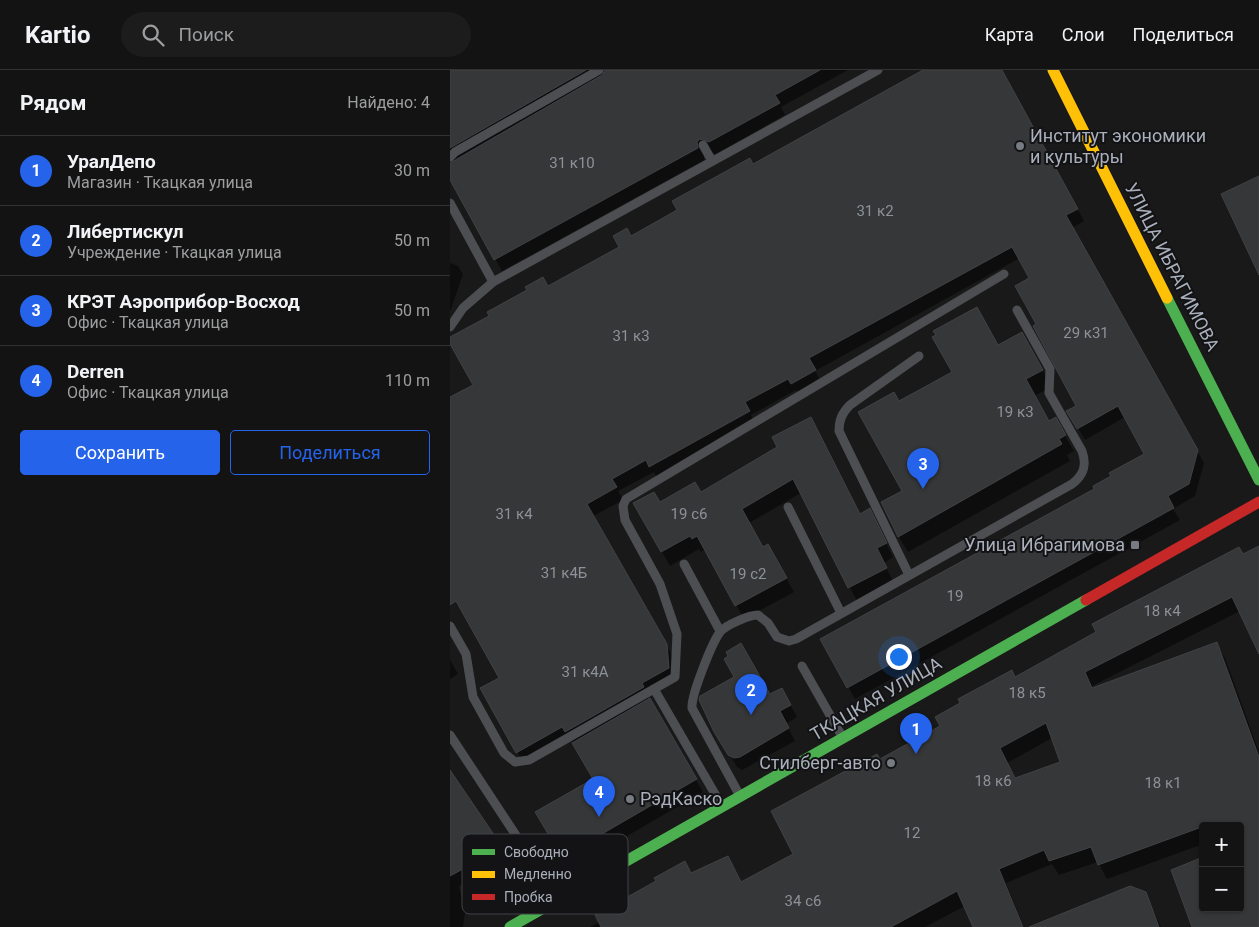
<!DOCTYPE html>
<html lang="ru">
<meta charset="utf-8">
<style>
:root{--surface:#131313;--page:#1c1c1c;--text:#f1f3f6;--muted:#9d9ea0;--line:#323233;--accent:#2563eb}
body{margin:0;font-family:Roboto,sans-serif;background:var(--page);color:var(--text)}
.controls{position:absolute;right:15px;bottom:15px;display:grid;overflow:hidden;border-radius:5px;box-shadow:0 1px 4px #0004}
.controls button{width:45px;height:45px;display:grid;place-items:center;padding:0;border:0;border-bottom:1px solid var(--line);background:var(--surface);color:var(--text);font:25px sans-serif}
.you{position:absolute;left:448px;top:586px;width:18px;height:18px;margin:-12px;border:4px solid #fff;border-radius:50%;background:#1a73e8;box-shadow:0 0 0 8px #1a73e833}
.badge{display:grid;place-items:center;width:32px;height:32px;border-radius:50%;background:var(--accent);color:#fff;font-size:16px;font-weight:700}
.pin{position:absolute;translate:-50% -41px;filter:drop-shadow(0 1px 2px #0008)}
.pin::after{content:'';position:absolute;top:26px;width:18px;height:15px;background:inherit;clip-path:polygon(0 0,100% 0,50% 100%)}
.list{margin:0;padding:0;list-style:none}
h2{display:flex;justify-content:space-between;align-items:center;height:65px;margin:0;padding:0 20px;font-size:21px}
h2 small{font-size:16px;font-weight:400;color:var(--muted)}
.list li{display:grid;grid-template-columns:32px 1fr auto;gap:15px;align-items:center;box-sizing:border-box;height:70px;padding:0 20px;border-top:1px solid var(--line)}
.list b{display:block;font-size:19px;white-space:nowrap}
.list p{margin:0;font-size:16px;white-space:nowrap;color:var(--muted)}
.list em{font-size:16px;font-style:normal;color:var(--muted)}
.actions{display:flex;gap:10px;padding:15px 20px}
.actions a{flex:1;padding:11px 0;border:1px solid var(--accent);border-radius:5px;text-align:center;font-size:18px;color:var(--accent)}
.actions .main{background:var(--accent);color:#fff}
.icon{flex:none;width:28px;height:28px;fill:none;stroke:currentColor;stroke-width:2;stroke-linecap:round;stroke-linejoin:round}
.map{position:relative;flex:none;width:809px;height:857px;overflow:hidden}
header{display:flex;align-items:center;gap:30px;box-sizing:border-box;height:70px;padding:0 25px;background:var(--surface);border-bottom:1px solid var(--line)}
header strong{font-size:24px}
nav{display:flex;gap:28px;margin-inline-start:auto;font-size:18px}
.search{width:350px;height:45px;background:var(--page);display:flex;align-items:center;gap:12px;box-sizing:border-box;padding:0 18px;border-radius:28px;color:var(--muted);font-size:19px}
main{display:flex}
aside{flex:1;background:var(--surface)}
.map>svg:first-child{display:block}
</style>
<header>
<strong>Kartio</strong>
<div class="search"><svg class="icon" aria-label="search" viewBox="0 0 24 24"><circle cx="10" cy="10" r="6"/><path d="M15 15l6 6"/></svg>Поиск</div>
<nav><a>Карта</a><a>Слои</a><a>Поделиться</a></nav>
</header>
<main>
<aside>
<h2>Рядом<small>Найдено: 4</small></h2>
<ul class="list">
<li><span class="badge">1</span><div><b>УралДепо</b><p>Магазин · Ткацкая улица</p></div><em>30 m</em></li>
<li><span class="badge">2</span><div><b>Либертискул</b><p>Учреждение · Ткацкая улица</p></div><em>50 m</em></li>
<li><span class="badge">3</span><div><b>КРЭТ Аэроприбор-Восход</b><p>Офис · Ткацкая улица</p></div><em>50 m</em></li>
<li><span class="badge">4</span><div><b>Derren</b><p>Офис · Ткацкая улица</p></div><em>110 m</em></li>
</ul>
<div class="actions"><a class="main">Сохранить</a><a>Поделиться</a></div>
</aside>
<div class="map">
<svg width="809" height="857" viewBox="0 0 809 857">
<rect width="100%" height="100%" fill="#191919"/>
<g fill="#0007" fill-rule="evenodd">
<path d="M0 0H398L331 37 335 45 266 84 258 81 254 85V90L52 201 0 107 5 92 0 83Z"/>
<path d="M476 0H551L634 151 622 158 754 393 745 426 723 439 730 450 405 629 372 569 646 419 696 385 675 347 635 370 618 341 627 336 588 254 581 208 570 188 365 301 372 313 349 325 346 320 301 345 306 354 207 408 204 402 168 421 173 430 143 446 223 587 225 610 197 626 253 722 120 799 87 742 144 709 120 668 74 694 32 618 50 608 0 518V329L24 315 0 269 170 178 181 167 303 95Z"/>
<path d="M0 193 8 196 13 204 0 242Z"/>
<path d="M572 263 602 317 584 326 599 352 605 349 624 381 617 385 620 391 458 482 449 467 454 421 449 332Z"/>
<path d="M329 378 410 445 427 454 443 487 434 493 444 513 407 531 351 423 299 453 313 478 318 476 344 522 294 549 255 479 251 482 249 479 220 496 185 434 210 433 251 424Z"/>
<path d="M792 485 809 487V581L790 541 642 616 643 619 766 574 775 588 809 682V857H743L753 838H790V756H753V774L657 809 648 792 609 805 602 794 556 813 574 857H524L515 836 475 857H140L278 787 292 813 345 784 430 691 492 657 565 609ZM602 668 612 693 565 709 557 693Z"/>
<path d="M0 590 8 604 0 609Z"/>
<path d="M332 620 347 647 336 654 345 671 292 700 287 697 279 684 320 626Z"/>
<path d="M0 702 56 786 53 788 55 791 9 816 15 843 13 857H0Z"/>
<path d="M695 823 711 857H580Z"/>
</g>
<g fill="#363738" stroke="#414245" fill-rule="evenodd">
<path d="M0 0H136L0 78Z"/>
<path d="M155 0H370L325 25 330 33 259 72 250 69 247 72 248 78 44 190 0 110V93L152 5Z"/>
<path d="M473 0H552L628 139 616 145 748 380 739 414 718 426 724 438 397 618 370 569 644 419 643 416 661 406 659 403 694 384 668 336 627 359 616 341 626 336 583 256 586 254 565 216 579 208 562 177 359 288 366 300 341 314 338 309 295 332 300 341 199 397 196 390 162 409 167 417 137 434 217 574 219 598 192 613 194 617 115 662 112 657 66 683 30 618 49 608 6 531 0 535V327L23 315 0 274V267L39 246 37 242 77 220 75 217 93 207 98 216 169 177 163 166 177 158 181 166 227 140 222 131 300 88 303 94Z"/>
<path d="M809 106V205L771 124Z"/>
<path d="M527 237 548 275 572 262 593 300 576 309 599 351 606 347 616 365 609 369 612 374 448 467 431 432 452 421 408 342 444 322 449 331 502 302 482 267 486 265 483 261Z"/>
<path d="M361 347 410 444 420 438 437 473 427 478 437 498 398 518 343 409 292 439 313 477 318 474 337 508 285 536 247 466 242 469 240 466 211 482 183 433 204 422 210 432 245 412 251 422 327 377 322 367Z"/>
<path d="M809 476V584L782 527 635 602 642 618 767 572 809 687V857H742L721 800 753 787V838H790V756L757 755 648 795 641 777 599 791 594 780 549 799 573 857H523L507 821 441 857H151L145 845 206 811 204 808 235 791 241 803 278 786 291 812 343 784 321 741 427 684 430 689 490 656 485 647 510 633 508 629 562 600 565 607 646 562 642 554 789 477 793 484ZM596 653 610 692 565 708 550 678Z"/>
<path d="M291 573 320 624 332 618 341 635 330 641 339 658 290 687 284 688 278 685 264 662 249 630 250 626 284 607 274 589 278 586 276 582Z"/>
<path d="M200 628 247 709 112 787 85 742 143 709 122 673Z"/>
<path d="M0 700 51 775 48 776 50 779 0 806Z"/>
<path d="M680 816 696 822 709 857H579Z"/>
</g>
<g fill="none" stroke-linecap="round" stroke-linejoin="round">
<g stroke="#4c4e52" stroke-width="9">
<path d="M253 75 262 91"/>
<path d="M0 87 5 82 149 0"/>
<path d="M0 133 43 212"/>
<path d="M0 257 13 238 43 212 428 0"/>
<path d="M338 437 391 543"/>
<path d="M234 494 270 561"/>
<path d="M459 505 389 361C389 350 392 343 400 335L469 286"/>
<path d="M0 556 16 584 23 627 54 683 65 692 79 690 225 607 227 564 210 514 175 450 173 436 176 429 554 204"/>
<path d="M352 596 393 668"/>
<path d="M204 619 272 736"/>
<path d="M0 665 75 779 105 830"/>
<path d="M290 726 242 638C241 625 262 573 270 562 276 555 299 545 308 545L318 553 327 567 339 571 346 569 622 414C634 405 637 395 632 381L599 323 600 299 567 240"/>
</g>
<g stroke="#4caf50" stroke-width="11">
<path d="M717 228 809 410"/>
<path d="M60 857 636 530"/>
</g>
<path stroke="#ffc107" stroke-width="11" d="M603 0 717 228"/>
<path stroke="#c62828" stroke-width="11" d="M636 530 809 432"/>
</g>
<g fill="#777b82" stroke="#131315" stroke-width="2">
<circle cx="570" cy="76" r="5"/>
<rect x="680" y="470" width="10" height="10" rx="2.5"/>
<circle cx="441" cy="693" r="5"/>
<circle cx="180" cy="729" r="5"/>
</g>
<g text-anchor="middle" stroke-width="4" stroke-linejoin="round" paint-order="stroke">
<g font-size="15" fill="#8c929a">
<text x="122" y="98">31 к10</text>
<text x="425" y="146">31 к2</text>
<text x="636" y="268">29 к31</text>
<text x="181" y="271">31 к3</text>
<text x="565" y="347">19 к3</text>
<text x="64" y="449">31 к4</text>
<text x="239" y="449">19 с6</text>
<text x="114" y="508">31 к4Б</text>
<text x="298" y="509">19 с2</text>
<text x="505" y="531">19</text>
<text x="712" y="546">18 к4</text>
<text x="135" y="607">31 к4А</text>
<text x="577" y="628">18 к5</text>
<text x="543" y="716">18 к6</text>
<text x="713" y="718">18 к1</text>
<text x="462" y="768">12</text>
<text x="353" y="836">34 с6</text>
</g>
<g font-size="18" fill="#a9b0bb" stroke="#131315" text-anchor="start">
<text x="580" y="72">Институт экономики<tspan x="580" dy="21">и культуры</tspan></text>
<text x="675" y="481" text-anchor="end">Улица Ибрагимова</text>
<text x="431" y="699" text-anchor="end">Стилберг-авто</text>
<text x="190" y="735">РэдКаско</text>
</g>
<g font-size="18" fill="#a9b0bb" stroke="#131315">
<text transform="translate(722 197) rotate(63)" y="6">УЛИЦА ИБРАГИМОВА</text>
<text transform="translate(426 629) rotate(-30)" y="6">ТКАЦКАЯ УЛИЦА</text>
</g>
</g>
<rect x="12" y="764" width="166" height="80" rx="8" fill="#131315" stroke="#404247" stroke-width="1"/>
<rect x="22" y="779" width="23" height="6" fill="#4caf50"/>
<rect x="22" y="801" width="23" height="7" fill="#ffc107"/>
<rect x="22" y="824" width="23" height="6" fill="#c62828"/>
<g font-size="14" fill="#a9b0bb">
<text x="54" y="787">Свободно</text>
<text x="54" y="809">Медленно</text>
<text x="54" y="832">Пробка</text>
</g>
</svg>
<div class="controls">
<button>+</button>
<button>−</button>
</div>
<div class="you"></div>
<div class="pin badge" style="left:466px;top:684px">1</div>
<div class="pin badge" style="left:301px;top:645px">2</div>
<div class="pin badge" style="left:473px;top:419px">3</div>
<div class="pin badge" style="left:149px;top:747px">4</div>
</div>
</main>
